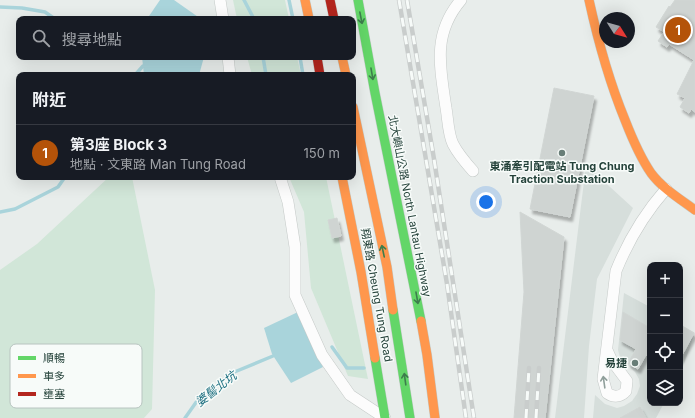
<!DOCTYPE html>
<html lang="zh-TW">
<meta charset="utf-8">
<style>
:root{--surface:#171b24;--page:#242831;--text:#f1f3f6;--muted:#9ea1a6;--line:#363941;--accent:#b45309}
body{margin:0;font-family:Inter,"Noto Sans TC",sans-serif;background:var(--page);color:var(--text)}
.controls{position:absolute;right:12px;bottom:12px;display:grid;overflow:hidden;border-radius:8px;box-shadow:0 4px 16px #0002}
.controls button{width:36px;height:36px;display:grid;place-items:center;padding:0;border:0;border-bottom:1px solid var(--line);background:var(--surface);color:var(--text);font:20px sans-serif}
.compass{position:absolute;left:599px;top:12px;width:36px;height:36px;border-radius:50%;background:var(--surface);box-shadow:0 4px 16px #0002;rotate:127deg}
.you{position:absolute;left:486px;top:202px;width:14px;height:14px;margin:-10px;border:3px solid #fff;border-radius:50%;background:#1a73e8;box-shadow:0 0 0 6px #1a73e833}
.badge{display:grid;place-items:center;width:26px;height:26px;border-radius:50%;background:var(--accent);color:#fff;font-size:13px;font-weight:700}
.pin{position:absolute;translate:-50% -50%;border:2px solid #fff;box-shadow:0 1px 4px #0006}
.list{margin:0;padding:0;list-style:none}
h2{display:flex;justify-content:space-between;align-items:center;height:52px;margin:0;padding:0 16px;font-size:17px}
h2 small{font-size:13px;font-weight:400;color:var(--muted)}
.list li{display:grid;grid-template-columns:26px 1fr auto;gap:12px;align-items:center;box-sizing:border-box;height:56px;padding:0 16px;border-top:1px solid var(--line)}
.list b{display:block;font-size:15px;white-space:nowrap}
.list p{margin:0;font-size:13px;white-space:nowrap;color:var(--muted)}
.list em{font-size:13px;font-style:normal;color:var(--muted)}
.icon{flex:none;width:22px;height:22px;fill:none;stroke:currentColor;stroke-width:2;stroke-linecap:round;stroke-linejoin:round}
.map{position:relative;flex:none;width:695px;height:418px;overflow:hidden}
.search{position:absolute;background:var(--surface);box-shadow:0 4px 16px #0002;left:16px;top:16px;width:340px;height:44px;display:flex;align-items:center;gap:10px;box-sizing:border-box;padding:0 14px;border-radius:8px;color:var(--muted);font-size:15px}
.panel{position:absolute;background:var(--surface);box-shadow:0 4px 16px #0002;left:16px;top:72px;width:340px;height:108px;border-radius:8px}
.map>svg:first-child{display:block}
</style>
<div class="map">
<svg width="695" height="418" viewBox="0 0 695 418">
<defs>
<filter id="shadow"><feDropShadow dx="2.5" dy="4.5" stdDeviation="1" flood-color="#0004"/></filter>
</defs>
<rect width="100%" height="100%" fill="#e8edeb"/>
<g fill="#d6dedb">
<path d="M586 165 633 208 597 279 589 346 584 418H555Z"/>
<path d="M624 293 650 307V403H664L656 418H593L595 395 605 404 617 408 624 406 632 401 637 394 640 386 639 379 635 372 620 357 618 350Z"/>
<path d="M680 324 695 333 680 375Z"/>
</g>
<g fill="#d1e6d8">
<path d="M233 0H285L289 19H237Z"/>
<path d="M247 57H297L301 75H252Z"/>
<path d="M109 177H132L155 290 152 409 144 418H0V270L37 244Z"/>
<path d="M289 177H326L368 379 348 376 311 288 304 212Z"/>
</g>
<g fill="#a9d4db">
<path d="M160 0H174L201 19H147Z"/>
<path d="M142 57H204L199 75H144Z"/>
<path d="M298 312 323 367 291 383 272 354 264 328Z"/>
</g>
<g fill="none" stroke-linecap="round" stroke-linejoin="round">
<g stroke="#a9d4db" stroke-width="3.5">
<path d="M244 0 254 19"/>
<path d="M289 0 293 19"/>
<path d="M0 7 22 8 45 12 55 19"/>
<path d="M263 57 266 75"/>
<path d="M300 57 303 75"/>
<path d="M135 75 143 66"/>
<path d="M0 212 15 209 58 187 65 177"/>
<path d="M332 347 347 368H364"/>
<path d="M185 418 197 401 232 373 273 356"/>
</g>
</g>
<g fill="#cfd4d2" stroke="#d1d6d4" filter="url(#shadow)">
<path d="M675 0H695V112L691 109 689 113 680 107 685 98 677 94 694 60 669 44 667 47 658 41 664 32 656 27 669 6 670 7Z"/>
<path d="M554 88 594 96 570 217 530 209Z"/>
<path d="M520 212 564 237 545 418H514L524 292Z"/>
<path d="M337 218 341 236 332 238 328 220Z"/>
<path d="M623 312 650 328V357L646 355 638 369 628 363 636 349 620 340Z"/>
<path d="M680 325 694 333 680 359Z"/>
<path d="M640 407 646 418H620Z"/>
</g>
<g fill="none" stroke-linecap="round" stroke-linejoin="round">
<g stroke="#c5cac8" stroke-width="12">
<g id="street">
<path d="M220 0 223 19"/>
<path d="M461 0C432 34 440 67 446 108 448 119 448 134 453 144 458 154 465 162 473 171"/>
<path d="M228 57 230 75"/>
<path d="M280 177 288 202 295 247V295L322 355 350 395 385 418"/>
<path d="M607 350 612 361 627 381 626 391C621 397 614 398 607 393L603 379 616 271C628 241 645 213 666 189"/>
</g>
</g>
<g stroke="#c3cbc8" stroke-width="10">
<g id="fast">
<path d="M358 0 375 93 421 321"/>
<path d="M393 310 410 418"/>
<path d="M375 358 385 418"/>
</g>
</g>
<g stroke="#c3cbc8" stroke-width="10">
<g id="slow">
<path d="M305 0 309 19"/>
<path d="M589 0C598 41 609 81 625 120 632 138 640 157 651 173 662 188 680 199 695 210"/>
<path d="M342 57 346 75"/>
<path d="M353 107 387 267 393 310"/>
<path d="M342 177 361 272 375 358"/>
<path d="M421 321 427 355 435 418"/>
</g>
</g>
<g stroke="#c3cbc8" stroke-width="10">
<g id="jam">
<path d="M330 0 334 19"/>
<path d="M317 57 320 75"/>
</g>
</g>
<use href="#street" stroke="#fcfcfc" stroke-width="11"/>
<use href="#fast" stroke="#63d668" stroke-width="9"/>
<use href="#slow" stroke="#ff974d" stroke-width="9"/>
<use href="#jam" stroke="#b3261e" stroke-width="9"/>
<g stroke="#c9cdcc" stroke-width="4.5">
<g id="rail">
<path d="M399 0 447 284 466 418"/>
<path d="M407 0 434 159 474 418"/>
<path d="M526 418 529 368"/>
<path d="M536 418 539 368"/>
</g>
</g>
<use href="#rail" stroke="#f7fbf9" stroke-width="3" stroke-dasharray="9" stroke-linecap="butt"/>
</g>
<defs><path id="oneway-shaft" d="M-6 0H5M1.5-3L5.5 0L1.5 3" fill="none" stroke-width="1.6" stroke-linecap="round" stroke-linejoin="round"/></defs>
<g stroke="#3d7d4c">
<use href="#oneway-shaft" transform="translate(361 18) rotate(79)"/>
<use href="#oneway-shaft" transform="translate(372 74) rotate(80)"/>
<use href="#oneway-shaft" transform="translate(383 251) rotate(-102)"/>
<use href="#oneway-shaft" transform="translate(417 298) rotate(80)"/>
<use href="#oneway-shaft" transform="translate(405 379) rotate(-98)"/>
</g>
<use stroke="#909f9b" href="#oneway-shaft" transform="translate(604 382) rotate(-98)"/>
<g fill="#697e78" stroke="#f7fbf9" stroke-width="1.5">
<circle cx="562" cy="153" r="4"/>
<circle cx="635" cy="363" r="4"/>
</g>
<g text-anchor="middle" stroke-width="3" stroke-linejoin="round" paint-order="stroke">
<g font-size="11" font-weight="bold" fill="#24423a" stroke="#f7fbf9">
<text x="562" y="170">東涌牽引配電站 Tung Chung<tspan x="562" dy="13">Traction Substation</tspan></text>
<text x="627" y="367" text-anchor="end">易捷</text>
</g>
<g font-size="11" fill="#24423a" stroke="#f7fbf9">
<text transform="translate(410 206) rotate(79)" y="4">北大嶼山公路 North Lantau Highway</text>
<text transform="translate(377 295) rotate(80)" y="4">翔東路 Cheung Tung Road</text>
</g>
<g font-size="12" font-style="italic" fill="#1c6f80" stroke="#f7fbf9">
<text transform="translate(216 389) rotate(-38)" y="4">婆髻北坑</text>
</g>
</g>
<rect x="10" y="344" width="132" height="64" rx="6" fill="#f7fbf9" stroke="#b8c4c0" stroke-width="1"/>
<rect x="18" y="356" width="18" height="4" fill="#63d668"/>
<rect x="18" y="374" width="18" height="4" fill="#ff974d"/>
<rect x="18" y="392" width="18" height="4" fill="#b3261e"/>
<g font-size="11" fill="#24423a">
<text x="43" y="362">順暢</text>
<text x="43" y="380">車多</text>
<text x="43" y="398">壅塞</text>
</g>
</svg>
<div class="controls">
<button>+</button>
<button>−</button>
<button><svg class="icon" aria-label="locate" viewBox="0 0 24 24"><circle cx="12" cy="12" r="6"/><path d="M12 2v4M12 18v4M2 12h4M18 12h4"/></svg></button>
<button><svg class="icon" aria-label="layers" viewBox="0 0 24 24"><path d="M12 4l9 5-9 5-9-5zM3 14l9 5 9-5"/></svg></button>
</div>
<svg class="compass" viewBox="-18 -18 36 36"><path d="M0-13l5 13h-10z" fill="#e53935"/><path d="M0 13l5-13h-10z" fill="#9ea1a6"/></svg>
<div class="you"></div>
<div class="pin badge" style="left:678px;top:30px">1</div>
<div class="search"><svg class="icon" aria-label="search" viewBox="0 0 24 24"><circle cx="10" cy="10" r="6"/><path d="M15 15l6 6"/></svg>搜尋地點</div>
<section class="panel">
<h2>附近<small></small></h2>
<ul class="list">
<li><span class="badge">1</span><div><b>第3座 Block 3</b><p>地點 · 文東路 Man Tung Road</p></div><em>150 m</em></li>
</ul>
</section>
</div>
